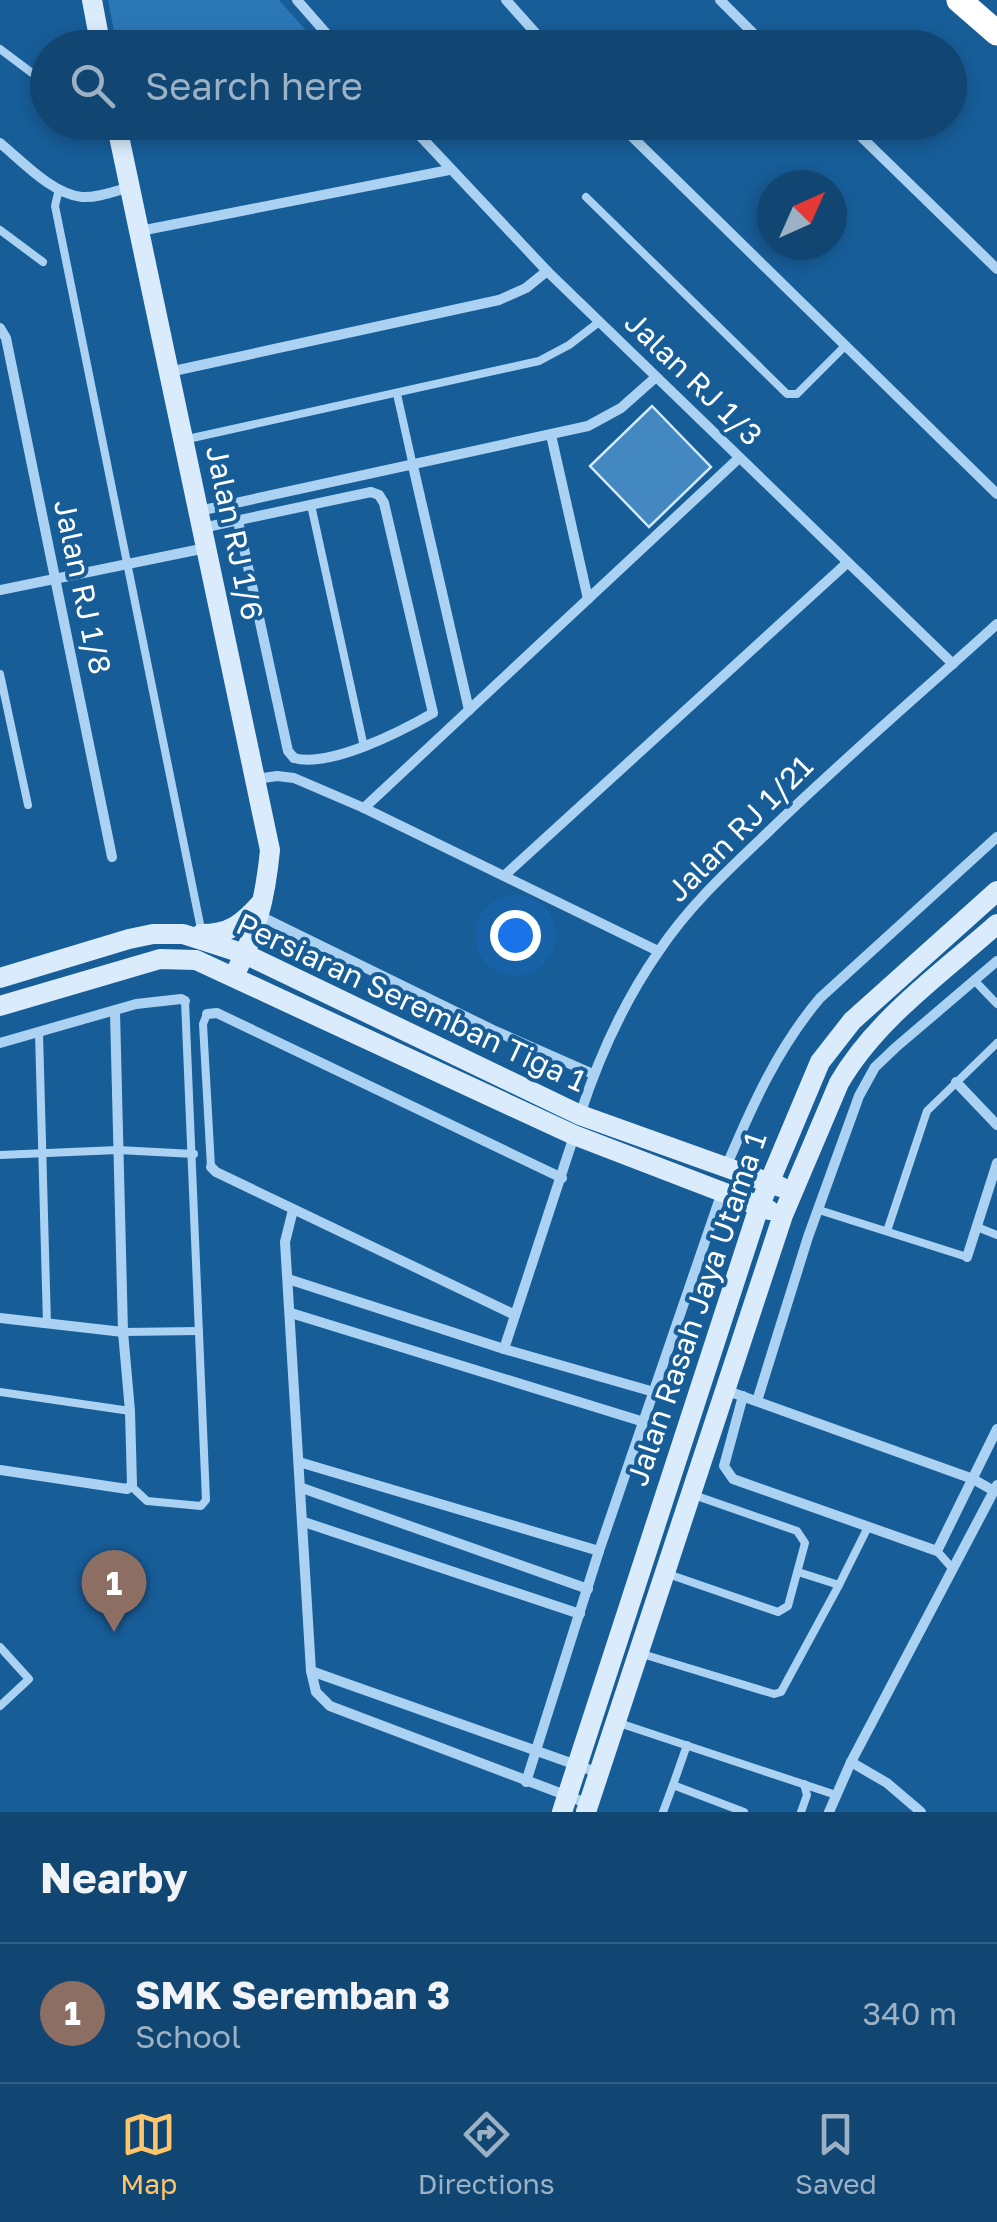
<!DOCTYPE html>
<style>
:root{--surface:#114672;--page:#1e507a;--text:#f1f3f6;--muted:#9cb1c4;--line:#305e84;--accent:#ffc56b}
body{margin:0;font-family:"Golos Text",sans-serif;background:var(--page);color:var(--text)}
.compass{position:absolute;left:757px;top:170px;width:90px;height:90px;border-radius:50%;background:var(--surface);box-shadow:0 5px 15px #0003;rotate:45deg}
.you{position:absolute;left:515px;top:935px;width:35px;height:35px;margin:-25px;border:8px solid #fff;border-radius:50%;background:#1a73e8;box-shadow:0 0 0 15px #1a73e833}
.badge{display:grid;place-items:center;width:65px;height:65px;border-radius:50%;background:var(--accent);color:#fff;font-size:32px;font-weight:700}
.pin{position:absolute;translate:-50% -82px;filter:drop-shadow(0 2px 5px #0008)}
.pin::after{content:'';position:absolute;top:52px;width:35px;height:30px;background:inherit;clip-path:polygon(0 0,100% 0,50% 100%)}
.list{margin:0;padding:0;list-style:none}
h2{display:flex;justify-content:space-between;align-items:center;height:130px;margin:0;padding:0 40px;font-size:42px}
h2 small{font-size:32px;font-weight:400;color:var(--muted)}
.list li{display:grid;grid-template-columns:65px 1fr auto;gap:30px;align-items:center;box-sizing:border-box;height:140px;padding:0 40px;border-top:2px solid var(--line)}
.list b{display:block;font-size:38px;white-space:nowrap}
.list p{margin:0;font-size:32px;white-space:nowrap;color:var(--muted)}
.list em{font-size:32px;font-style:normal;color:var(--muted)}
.icon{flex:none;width:55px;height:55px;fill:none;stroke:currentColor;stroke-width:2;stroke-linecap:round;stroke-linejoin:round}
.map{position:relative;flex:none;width:997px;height:1812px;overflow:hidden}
.search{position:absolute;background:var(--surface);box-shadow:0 5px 15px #0003;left:30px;right:30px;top:30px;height:110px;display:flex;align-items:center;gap:25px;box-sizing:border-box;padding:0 35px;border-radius:55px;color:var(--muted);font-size:38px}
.sheet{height:270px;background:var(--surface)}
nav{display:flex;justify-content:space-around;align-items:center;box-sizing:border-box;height:140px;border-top:2px solid var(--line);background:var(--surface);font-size:28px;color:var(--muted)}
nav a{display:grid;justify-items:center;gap:5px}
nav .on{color:var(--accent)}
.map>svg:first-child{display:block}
</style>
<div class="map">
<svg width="997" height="1812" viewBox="0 0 997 1812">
<rect width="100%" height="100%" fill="#175d98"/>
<path fill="#2b77b6" d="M108 0H279L310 35 247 47H117Z"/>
<path fill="#4488c1" stroke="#d2eafc" stroke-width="2.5" d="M652 406 711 467 649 527 590 466Z"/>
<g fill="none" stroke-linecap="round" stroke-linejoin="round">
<g stroke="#abd2f2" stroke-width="8">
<path d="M0 49 48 85"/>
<path d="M59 189 55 206 202 934"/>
<path d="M586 197 787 394H797L845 346"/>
<path d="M0 230 43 262"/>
<path d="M397 394 413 466"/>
<path d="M183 440 539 361 569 345 599 322"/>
<path d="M311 505 364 747"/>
<path d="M0 674 28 805"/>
<path d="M974 980 997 1004"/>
<path d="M207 1014 203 1024 211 1167"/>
<path d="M39 1033 47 1324"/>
<path d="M0 1155 118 1150 194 1154"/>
<path d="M819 1210 967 1257"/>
<path d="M977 1227 997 1235"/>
<path d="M887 1231 927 1111 997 1043"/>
<path d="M123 1332 199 1331"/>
<path d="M0 1392 130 1411"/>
<path d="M132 1487 147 1501 201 1506 206 1500 185 1001"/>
<path d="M937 1551 952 1568"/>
<path d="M798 1572 839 1585 868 1527"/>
<path d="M668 1574 778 1612 788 1606 805 1543 797 1531 691 1494"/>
<path d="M0 1647 29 1679 0 1706"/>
<path d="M639 1653 774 1694 781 1692 839 1585"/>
<path d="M616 1722 836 1795"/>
<path d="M673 1785 687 1745"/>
<path d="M663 1812 673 1785 744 1812"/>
<path d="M801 1812 807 1795 804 1784"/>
</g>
<g stroke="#abd2f2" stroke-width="10">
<path d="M297 0 339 48"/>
<path d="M506 0 549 48"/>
<path d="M720 0 768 48"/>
<path d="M298 48 333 40"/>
<path d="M407 122 547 271 953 664"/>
<path d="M617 122 997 494"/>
<path d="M846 122 997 269"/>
<path d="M0 143C22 161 52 194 82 197 98 198 115 191 130 187"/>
<path d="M140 231 449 170"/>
<path d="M0 328 6 338 112 857"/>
<path d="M169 372 499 300 526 288 547 271"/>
<path d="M551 435 588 599"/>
<path d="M413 466 469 710"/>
<path d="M199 511 588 426 621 408 656 377"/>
<path d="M238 521 288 751 294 758"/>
<path d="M202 528 371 492 379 495 384 503 433 713C402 731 330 768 294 758"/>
<path d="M0 590 206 548"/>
<path d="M256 779 277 776 294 778 364 808 658 951"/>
<path d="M364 808 739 458"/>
<path d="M504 876 847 563"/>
<path d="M260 916 493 1030 593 1074"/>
<path d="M207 1014 217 1013 562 1178"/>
<path d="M0 1043 136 1004 181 999 185 1001"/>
<path d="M956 1082 997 1125"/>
<path d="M580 1115C598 1059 625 1000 659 951 688 907 728 870 766 834 841 761 920 694 997 624"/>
<path d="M211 1167 216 1172 515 1315"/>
<path d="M726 1167C752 1106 777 1049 820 998L997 837"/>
<path d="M293 1210 285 1242 311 1671 316 1692 330 1706 589 1804"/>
<path d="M967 1257 997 1163"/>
<path d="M288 1279 504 1349 654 1392"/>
<path d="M291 1313 644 1422"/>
<path d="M0 1318 123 1332"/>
<path d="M504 1349 574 1136"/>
<path d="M725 1390 973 1479 994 1491"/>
<path d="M743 1396 724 1466 733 1479 937 1551 997 1429"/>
<path d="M757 1401 808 1237 859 1096 875 1067 895 1048 997 961"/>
<path d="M299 1462 599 1551"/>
<path d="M0 1470 127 1489 132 1485 130 1411 123 1332 115 1012"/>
<path d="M302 1488 588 1589"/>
<path d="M304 1522 580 1614"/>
<path d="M311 1671 599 1773"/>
<path d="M851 1762 887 1783 921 1812"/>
<path d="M526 1782 599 1551 722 1192"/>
<path d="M829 1812 851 1762 997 1485"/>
</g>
<g stroke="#daecfc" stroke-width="20">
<path d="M92 0 101 48"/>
<path d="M116 122 270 850C265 901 257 930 234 976"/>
<path d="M201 934C230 934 242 924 261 903"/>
<path d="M0 978 129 939 153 934H183L245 954 580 1115 781 1187"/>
<path d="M0 1006 160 959 196 960 574 1135 769 1210"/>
<path d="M562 1812 759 1207 820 1062 852 1021 997 891"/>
<path d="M586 1812 783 1215 839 1083C876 1019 942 973 997 924"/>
</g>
<path stroke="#fff" stroke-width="25" d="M959 0 997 33"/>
</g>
<g text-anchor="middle" stroke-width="8" stroke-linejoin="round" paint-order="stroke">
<g font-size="30" fill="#fff" stroke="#175d98">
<text transform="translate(693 379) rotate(44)" y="10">Jalan RJ 1/3</text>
<text transform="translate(234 533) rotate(78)" y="10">Jalan RJ 1/6</text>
<text transform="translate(82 587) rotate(78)" y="10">Jalan RJ 1/8</text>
<text transform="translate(740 829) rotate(-45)" y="10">Jalan RJ 1/21</text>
<text transform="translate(411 1003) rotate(25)" y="10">Persiaran Seremban Tiga 1</text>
<text transform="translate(697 1309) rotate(-71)" y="10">Jalan Rasah Jaya Utama 1</text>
</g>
</g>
</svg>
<svg class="compass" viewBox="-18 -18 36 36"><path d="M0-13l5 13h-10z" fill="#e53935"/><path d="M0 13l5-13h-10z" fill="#9cb1c4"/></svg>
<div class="you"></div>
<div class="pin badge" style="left:114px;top:1632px;background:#8d6e63">1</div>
<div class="search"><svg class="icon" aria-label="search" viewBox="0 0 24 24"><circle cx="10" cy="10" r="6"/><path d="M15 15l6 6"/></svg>Search here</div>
</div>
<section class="sheet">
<h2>Nearby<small></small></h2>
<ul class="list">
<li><span class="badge" style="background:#8d6e63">1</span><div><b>SMK Seremban 3</b><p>School</p></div><em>340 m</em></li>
</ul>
</section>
<nav>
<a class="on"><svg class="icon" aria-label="map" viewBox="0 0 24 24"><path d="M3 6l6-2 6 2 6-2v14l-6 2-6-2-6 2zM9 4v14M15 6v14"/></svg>Map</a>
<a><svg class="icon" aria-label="directions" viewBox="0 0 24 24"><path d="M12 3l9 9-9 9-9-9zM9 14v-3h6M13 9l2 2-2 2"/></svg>Directions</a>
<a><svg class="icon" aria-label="saved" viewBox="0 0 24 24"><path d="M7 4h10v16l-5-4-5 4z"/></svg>Saved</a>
</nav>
